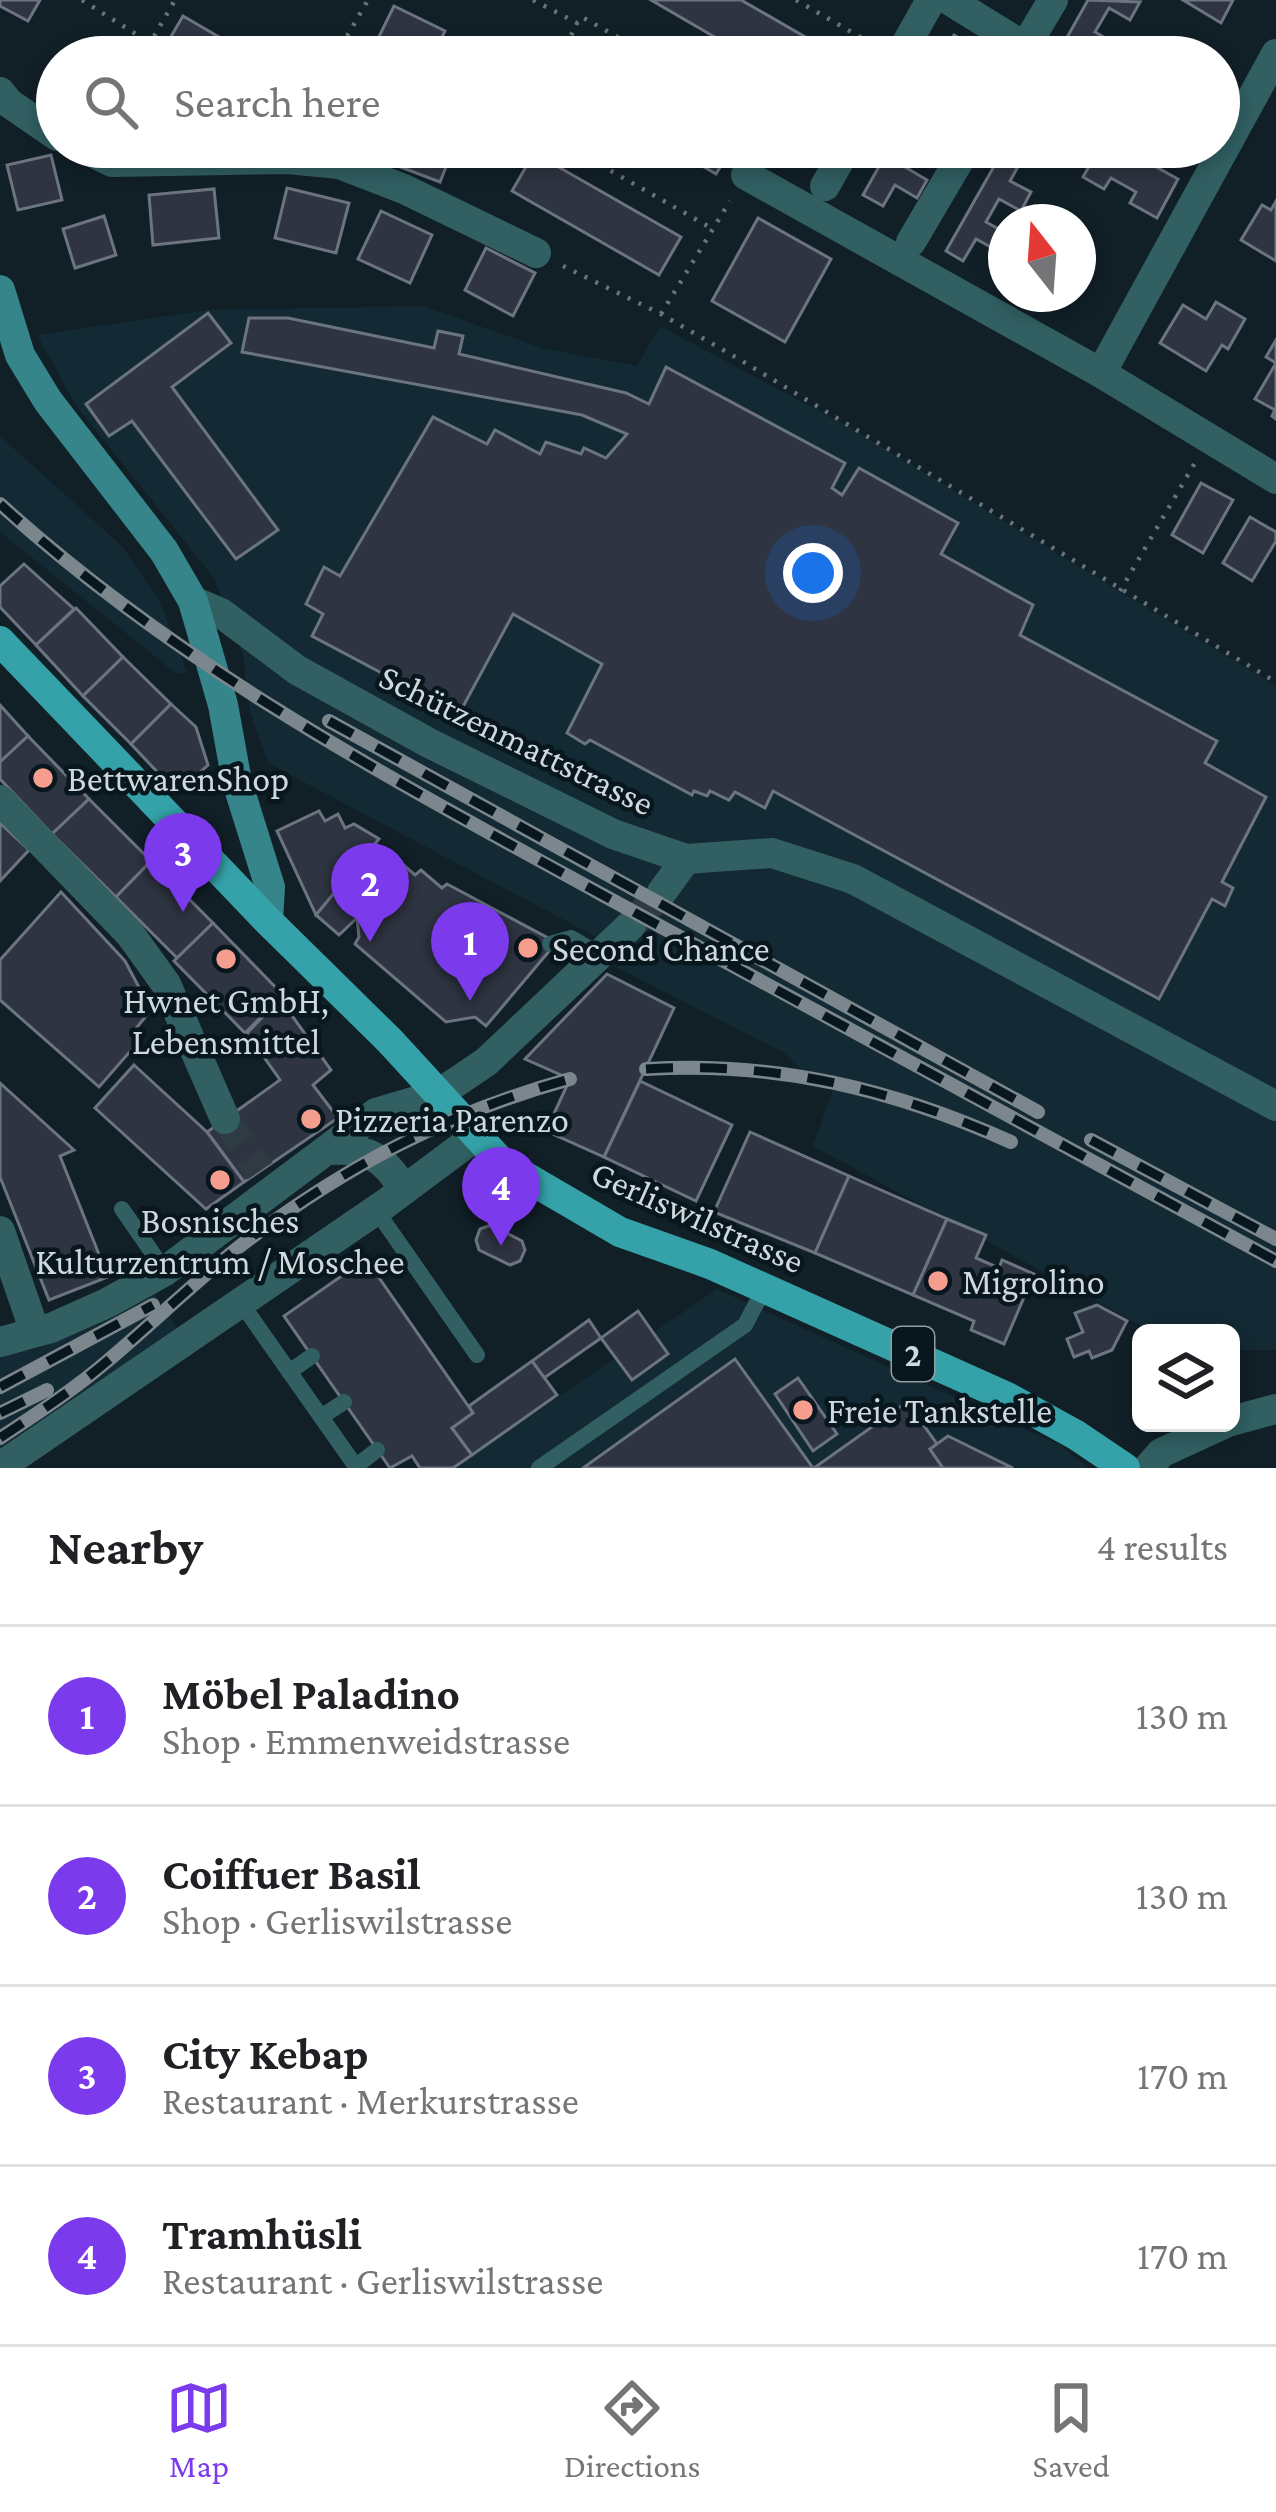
<!DOCTYPE html>
<meta charset="utf-8">
<style>
:root{--surface:#fff;--page:#f6f6f6;--text:#202124;--muted:#757577;--line:#e0e0e0;--accent:#7c3aed}
body{margin:0;font-family:"Crimson Pro",serif;background:var(--page);color:var(--text)}
.controls{position:absolute;right:36px;bottom:36px;display:grid;overflow:hidden;border-radius:18px;box-shadow:0 6px 18px #0003}
.controls button{width:108px;height:108px;display:grid;place-items:center;padding:0;border:0;border-bottom:3px solid var(--line);background:var(--surface);color:var(--text);font:60px sans-serif}
.compass{position:absolute;left:988px;top:204px;width:108px;height:108px;border-radius:50%;background:var(--surface);box-shadow:0 6px 18px #0003;rotate:343deg}
.you{position:absolute;left:813px;top:573px;width:42px;height:42px;margin:-30px;border:9px solid #fff;border-radius:50%;background:#1a73e8;box-shadow:0 0 0 18px #1a73e833}
.badge{display:grid;place-items:center;width:78px;height:78px;border-radius:50%;background:var(--accent);color:#fff;font-size:39px;font-weight:700}
.pin{position:absolute;translate:-50% -99px;filter:drop-shadow(0 3px 6px #0008)}
.pin::after{content:'';position:absolute;top:63px;width:42px;height:36px;background:inherit;clip-path:polygon(0 0,100% 0,50% 100%)}
.list{margin:0;padding:0;list-style:none}
h2{display:flex;justify-content:space-between;align-items:center;height:156px;margin:0;padding:0 48px;font-size:51px}
h2 small{font-size:39px;font-weight:400;color:var(--muted)}
.list li{display:grid;grid-template-columns:78px 1fr auto;gap:36px;align-items:center;box-sizing:border-box;height:180px;padding:0 48px;border-top:3px solid var(--line)}
.list b{display:block;font-size:45px;white-space:nowrap}
.list p{margin:0;font-size:39px;white-space:nowrap;color:var(--muted)}
.list em{font-size:39px;font-style:normal;color:var(--muted)}
.icon{flex:none;width:66px;height:66px;fill:none;stroke:currentColor;stroke-width:2;stroke-linecap:round;stroke-linejoin:round}
.map{position:relative;flex:none;width:1276px;height:1468px;overflow:hidden}
.search{position:absolute;background:var(--surface);box-shadow:0 6px 18px #0003;left:36px;right:36px;top:36px;height:132px;display:flex;align-items:center;gap:30px;box-sizing:border-box;padding:0 42px;border-radius:66px;color:var(--muted);font-size:45px}
.sheet{height:876px;background:var(--surface)}
nav{display:flex;justify-content:space-around;align-items:center;box-sizing:border-box;height:168px;border-top:3px solid var(--line);background:var(--surface);font-size:33px;color:var(--muted)}
nav a{display:grid;justify-items:center;gap:6px}
nav .on{color:var(--accent)}
.map>svg:first-child{display:block}
</style>
<div class="map">
<svg width="1276" height="1468" viewBox="0 0 1276 1468">
<rect width="100%" height="100%" fill="#111f27"/>
<g fill="#132933">
<path d="M423 306 542 348 637 366 660 326 849 427 1276 686V1350H1231V1333H1154L813 1146 833 1089H821L784 1053 606 962 596 937 268 763 250 712 243 656 214 578 77 407 37 335 208 310Z"/>
<path d="M0 436 123 547 159 600 187 672 177 674 0 532Z"/>
<path d="M717 1289 1060 1445 1089 1468H454Z"/>
<path d="M154 1293 178 1330 0 1449V1353L34 1350 92 1327Z"/>
</g>
<g fill="#2e3441" stroke="#6c7482" stroke-width="3">
<path d="M0 0H40L28 21 0 6Z"/>
<path d="M651 0H741L840 57H749Z"/>
<path d="M1088 0 1140 2 1130 20 1109 8 1095 32 1116 44 1109 57H1093L1084 52 1081 57H1056Z"/>
<path d="M1183 0H1233L1221 23Z"/>
<path d="M394 6 445 31 441 39 476 57H369Z"/>
<path d="M183 16 238 48 254 57H159Z"/>
<path d="M954 35 992 57H941Z"/>
<path d="M393 147H454L440 182 387 162Z"/>
<path d="M670 147H732L716 174Z"/>
<path d="M890 147H916L905 167 927 180 917 198 895 185 883 206 863 195Z"/>
<path d="M1005 147H1029L1010 181 1031 192 1021 211 999 199 986 222 1006 233 998 251 976 239 963 261 946 251Z"/>
<path d="M1100 147H1120L1178 179 1157 218 1130 203 1136 192 1111 178 1104 189 1083 177Z"/>
<path d="M534 153 681 237 659 275 512 191Z"/>
<path d="M51 155 62 200 18 210 7 165Z"/>
<path d="M287 188 349 203 336 253 275 238Z"/>
<path d="M214 189 219 238 153 245 149 195Z"/>
<path d="M1276 201V261L1241 240 1262 205 1271 210Z"/>
<path d="M381 211 432 235 410 283 358 259Z"/>
<path d="M104 216 116 255 75 268 63 229Z"/>
<path d="M758 218 831 259 785 342 712 301Z"/>
<path d="M486 248 535 273 513 316 465 290Z"/>
<path d="M1216 302 1245 319 1228 349 1222 345 1206 371 1160 343 1183 305 1206 319Z"/>
<path d="M208 313 231 343 172 387 278 530 236 559 132 421 109 436 86 404Z"/>
<path d="M249 318H288L434 348 438 331 463 336 459 354 626 393 649 404 666 367 845 463 832 488 842 495 859 468 958 523 941 554 1033 605 1020 635 1217 741 1205 763 1266 797 1222 882 1233 888 1225 906 1212 899 1159 999 773 791 765 808 735 792 729 800 710 791 707 796 694 791 692 795 590 740 585 744 567 733 602 664 513 614 459 714 312 636 323 614 306 604 324 567 340 576 433 417 487 444 495 430 540 454 546 442 581 454 584 448 606 458 627 434 582 415 242 352Z"/>
<path d="M1276 340V419L1272 416 1275 410 1255 399 1276 363 1266 357Z"/>
<path d="M1201 483 1233 500 1203 553 1172 535Z"/>
<path d="M1250 517 1276 532V541L1252 581 1223 563Z"/>
<path d="M24 564 74 609 36 645 0 607V586Z"/>
<path d="M76 608 123 657 83 696 36 645Z"/>
<path d="M123 657 171 704 131 744 83 696Z"/>
<path d="M171 704 196 727 208 765 177 793 131 744Z"/>
<path d="M0 705 28 736 0 762Z"/>
<path d="M28 736 89 799 52 834 0 779V762Z"/>
<path d="M89 799 151 861 116 897 52 834Z"/>
<path d="M319 811 325 821 338 814 345 828 354 824 379 839 316 915 277 831Z"/>
<path d="M0 823 29 850 0 881Z"/>
<path d="M373 846 385 858 390 853 415 875 421 870 442 888 447 884 550 939 551 949 486 1026 475 1017 446 1022 355 944 359 937 357 918 339 935 316 915Z"/>
<path d="M151 861 213 923 177 958 116 897Z"/>
<path d="M61 892 125 961 151 1010 133 1032 141 1039 99 1087 0 1000V960Z"/>
<path d="M213 923 283 995 245 1033 174 961Z"/>
<path d="M607 974 674 1008 604 1157 546 1131 570 1079 525 1059Z"/>
<path d="M280 999 331 1070 313 1085 338 1118 244 1182 207 1132 280 1080 247 1033Z"/>
<path d="M134 1065 207 1132 244 1182 206 1209 95 1108Z"/>
<path d="M640 1081 732 1125 696 1201 604 1157Z"/>
<path d="M0 1083 74 1150 60 1156 108 1277 49 1300 0 1177Z"/>
<path d="M750 1132 849 1176 815 1253 714 1212Z"/>
<path d="M849 1176 947 1219 913 1295 815 1253Z"/>
<path d="M947 1219 986 1235 976 1258 999 1268 1002 1260 1034 1274 1004 1344 971 1330 974 1321 913 1295Z"/>
<path d="M491 1225 522 1241 525 1250 520 1261 510 1265 479 1250 476 1240 480 1229Z"/>
<path d="M366 1259 473 1413 452 1428 472 1455 453 1468H420L412 1456 390 1468 284 1316Z"/>
<path d="M1097 1305 1127 1321 1112 1350 1092 1358 1089 1351 1074 1357 1067 1339 1083 1332 1075 1313Z"/>
<path d="M638 1311 668 1354 632 1380 601 1338Z"/>
<path d="M589 1320 601 1338 544 1378 532 1361Z"/>
<path d="M735 1359 813 1468H583Z"/>
<path d="M532 1361 557 1395 472 1455 452 1428 473 1413 469 1406Z"/>
<path d="M798 1378 837 1434 813 1451 775 1394Z"/>
<path d="M907 1402 937 1444 930 1449 943 1468H814Z"/>
<path d="M948 1436 1013 1468H943L930 1449Z"/>
</g>
<g fill="none" stroke-linecap="round" stroke-linejoin="round">
<g stroke="#2e3b42" stroke-width="30" stroke-dasharray="30 15" stroke-linecap="butt">
<path d="M631 925 662 892"/>
<path d="M225 1119 260 1171"/>
</g>
<g stroke="#68747a" stroke-width="4.5" stroke-dasharray="3 9" stroke-linecap="butt">
<path d="M82 0 150 43"/>
<path d="M533 0 577 23 582 17 653 57"/>
<path d="M796 0 874 45"/>
<path d="M347 36 368 0"/>
<path d="M142 57 175 0"/>
<path d="M561 57 577 23"/>
<path d="M569 147 713 229"/>
<path d="M563 266 661 314 732 355 1276 682"/>
<path d="M661 314 730 201"/>
<path d="M1120 591 1196 461"/>
</g>
<g stroke="#315f62" stroke-width="16">
<path d="M335 57V56"/>
<path d="M550 944 571 938 599 954"/>
<path d="M122 1209 165 1271"/>
<path d="M376 1210 477 1355"/>
<path d="M241 1303 357 1468"/>
<path d="M289 1372 312 1356"/>
<path d="M321 1417 344 1402"/>
<path d="M356 1466 377 1450"/>
<path d="M539 1468 745 1325 765 1287"/>
</g>
<g stroke="#315f62" stroke-width="30">
<path d="M949 0 1025 47"/>
<path d="M899 57 931 0"/>
<path d="M1019 57 1053 0"/>
<path d="M0 92 9 103 57 136"/>
<path d="M81 147 112 162 288 159 339 164 404 189 536 253"/>
<path d="M746 175 1101 373 1276 479"/>
<path d="M825 186 847 147"/>
<path d="M911 242 967 147"/>
<path d="M1101 373 1276 54"/>
<path d="M193 601 221 613 297 670 429 743 613 834 686 859 772 853 853 879 1276 1106"/>
<path d="M0 800 130 934 166 984 225 1119"/>
<path d="M662 892 686 859"/>
<path d="M331 1150C367 1148 385 1157 403 1189"/>
<path d="M0 1231 35 1332"/>
<path d="M0 1342 51 1328 107 1303 165 1271 376 1113 437 1095 486 1062 631 925"/>
<path d="M1231 1421 1276 1409"/>
<path d="M0 1467 385 1204 475 1137"/>
<path d="M1148 1468 1161 1453 1226 1423"/>
</g>
<path stroke="#35858a" stroke-width="30" d="M0 290 20 355 48 401 164 551 193 601 223 705 237 782 270 887 268 921"/>
<path stroke="#34a2a8" stroke-width="30" d="M0 641 268 921 390 1041 502 1163 620 1232 710 1264 1007 1397 1076 1435 1125 1468"/>
<g stroke="#7b878d" stroke-width="14">
<g id="rail">
<path d="M0 504C178 666 389 778 599 893 824 1016 1050 1138 1276 1261"/>
<path d="M329 721 1038 1112"/>
<path d="M646 1069C776 1061 893 1089 1011 1142"/>
<path d="M1091 1140 1276 1239"/>
<path d="M0 1387 153 1305"/>
<path d="M0 1413 47 1390"/>
<path d="M0 1438C36 1414 72 1391 105 1363 152 1324 196 1280 244 1243 346 1166 446 1113 570 1079"/>
</g>
</g>
<use href="#rail" stroke="#08161d" stroke-width="9" stroke-dasharray="27" stroke-linecap="butt"/>
</g>
<g fill="#f59d8e" stroke="#08161d" stroke-width="4.5">
<circle cx="43" cy="778" r="12"/>
<circle cx="528" cy="948" r="12"/>
<circle cx="226" cy="959" r="12"/>
<circle cx="311" cy="1119" r="12"/>
<circle cx="220" cy="1180" r="12"/>
<circle cx="938" cy="1281" r="12"/>
<circle cx="803" cy="1410" r="12"/>
</g>
<g text-anchor="middle" stroke-width="9" stroke-linejoin="round" paint-order="stroke">
<rect fill="#08161d" stroke="#939ea3" stroke-width="3" x="892" y="1327" width="42" height="54" rx="9"/>
<g font-size="33" font-weight="bold" fill="#cfd8dd">
<text x="913" y="1366">2</text>
</g>
<g font-size="36" fill="#cfd8dd" stroke="#08161d">
<text transform="translate(517 739) rotate(26)" y="13">Schützenmattstrasse</text>
<text transform="translate(698 1216) rotate(24)" y="13">Gerliswilstrasse</text>
</g>
<g font-size="36" fill="#cfd8dd" stroke="#08161d" text-anchor="start">
<text x="67" y="791">BettwarenShop</text>
<text x="552" y="961">Second Chance</text>
<text x="226" y="1013" text-anchor="middle">Hwnet GmbH,<tspan x="226" dy="41">Lebensmittel</tspan></text>
<text x="335" y="1132">Pizzeria Parenzo</text>
<text x="220" y="1233" text-anchor="middle">Bosnisches<tspan x="220" dy="41">Kulturzentrum / Moschee</tspan></text>
<text x="962" y="1294">Migrolino</text>
<text x="827" y="1423">Freie Tankstelle</text>
</g>
</g>
</svg>
<div class="controls">
<button><svg class="icon" aria-label="layers" viewBox="0 0 24 24"><path d="M12 4l9 5-9 5-9-5zM3 14l9 5 9-5"/></svg></button>
</div>
<svg class="compass" viewBox="-18 -18 36 36"><path d="M0-13l5 13h-10z" fill="#e53935"/><path d="M0 13l5-13h-10z" fill="#757577"/></svg>
<div class="you"></div>
<div class="pin badge" style="left:470px;top:1001px">1</div>
<div class="pin badge" style="left:370px;top:942px">2</div>
<div class="pin badge" style="left:183px;top:912px">3</div>
<div class="pin badge" style="left:501px;top:1246px">4</div>
<div class="search"><svg class="icon" aria-label="search" viewBox="0 0 24 24"><circle cx="10" cy="10" r="6"/><path d="M15 15l6 6"/></svg>Search here</div>
</div>
<section class="sheet">
<h2>Nearby<small>4 results</small></h2>
<ul class="list">
<li><span class="badge">1</span><div><b>Möbel Paladino</b><p>Shop · Emmenweidstrasse</p></div><em>130 m</em></li>
<li><span class="badge">2</span><div><b>Coiffuer Basil</b><p>Shop · Gerliswilstrasse</p></div><em>130 m</em></li>
<li><span class="badge">3</span><div><b>City Kebap</b><p>Restaurant · Merkurstrasse</p></div><em>170 m</em></li>
<li><span class="badge">4</span><div><b>Tramhüsli</b><p>Restaurant · Gerliswilstrasse</p></div><em>170 m</em></li>
</ul>
</section>
<nav>
<a class="on"><svg class="icon" aria-label="map" viewBox="0 0 24 24"><path d="M3 6l6-2 6 2 6-2v14l-6 2-6-2-6 2zM9 4v14M15 6v14"/></svg>Map</a>
<a><svg class="icon" aria-label="directions" viewBox="0 0 24 24"><path d="M12 3l9 9-9 9-9-9zM9 14v-3h6M13 9l2 2-2 2"/></svg>Directions</a>
<a><svg class="icon" aria-label="saved" viewBox="0 0 24 24"><path d="M7 4h10v16l-5-4-5 4z"/></svg>Saved</a>
</nav>
